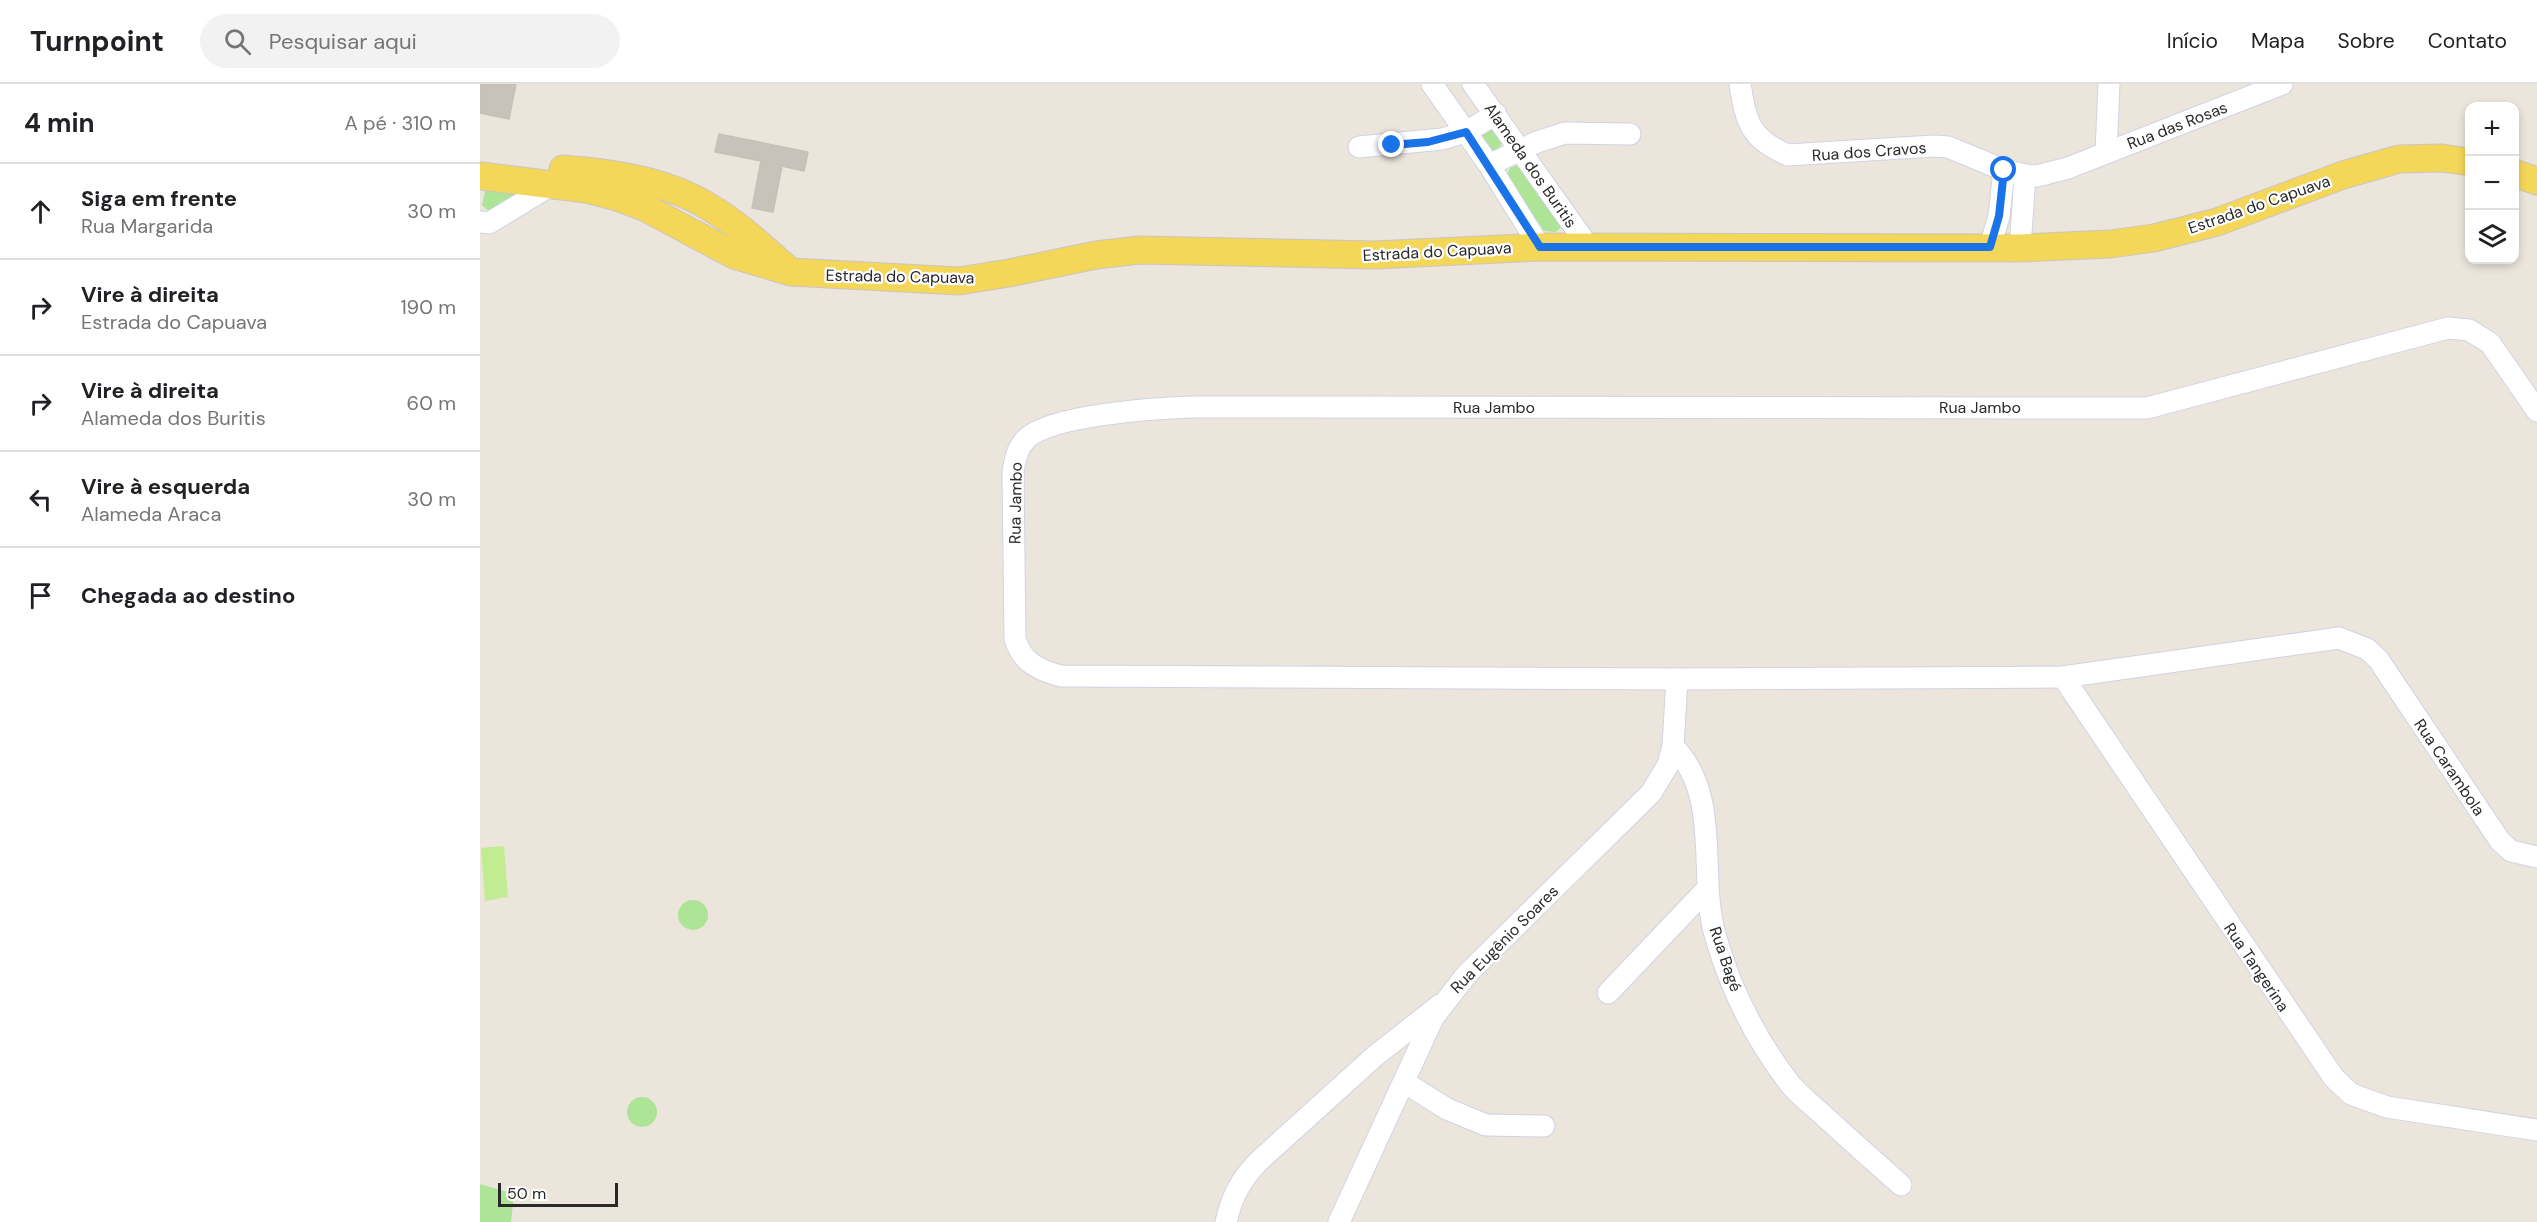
<!DOCTYPE html>
<html lang="pt">
<meta charset="utf-8">
<style>
:root{--surface:#fff;--page:#f2f2f2;--text:#202124;--muted:#757577;--line:#e0e0e0}
body{margin:0;font-family:"DM Sans",sans-serif;background:var(--page);color:var(--text)}
.controls{position:absolute;right:18px;top:18px;display:grid;overflow:hidden;border-radius:12px;box-shadow:0 3px 9px #0003}
.controls button{width:54px;height:54px;display:grid;place-items:center;padding:0;border:0;border-bottom:2px solid var(--line);background:var(--surface);color:var(--text);font:30px sans-serif}
.scale{position:absolute;left:18px;bottom:15px;width:120px;box-sizing:border-box;padding-left:6px;border:3px solid #292929;border-top:0;font-size:16px;line-height:21px;white-space:nowrap;color:#292929;-webkit-text-stroke:4px #fff;paint-order:stroke}
.stop{position:absolute;width:18px;height:18px;margin:-14px;border:4px solid #1a73e8;border-radius:50%;background:#fff}
.stop.end{background:#1a73e8;border-color:#fff;box-shadow:0 2px 6px #0008}
.list{margin:0;padding:0;list-style:none}
h2{display:flex;justify-content:space-between;align-items:center;height:78px;margin:0;padding:0 24px;font-size:26px}
h2 small{font-size:20px;font-weight:400;color:var(--muted)}
.list li{display:grid;grid-template-columns:39px 1fr auto;gap:18px;align-items:center;box-sizing:border-box;height:96px;padding:0 24px;border-top:2px solid var(--line)}
.list b{display:block;font-size:22px;white-space:nowrap}
.list p{margin:0;font-size:20px;white-space:nowrap;color:var(--muted)}
.list em{font-size:20px;font-style:normal;color:var(--muted)}
.icon{flex:none;width:33px;height:33px;fill:none;stroke:currentColor;stroke-width:2;stroke-linecap:round;stroke-linejoin:round}
.map{position:relative;flex:none;width:2057px;height:1138px;overflow:hidden}
header{display:flex;align-items:center;gap:36px;box-sizing:border-box;height:84px;padding:0 30px;background:var(--surface);border-bottom:2px solid var(--line)}
header strong{font-size:28px}
nav{display:flex;gap:33px;margin-inline-start:auto;font-size:21px}
.search{width:420px;height:54px;background:var(--page);display:flex;align-items:center;gap:15px;box-sizing:border-box;padding:0 21px;border-radius:33px;color:var(--muted);font-size:22px}
main{display:flex}
aside{flex:1;background:var(--surface)}
.map>svg:first-child{display:block}
</style>
<header>
<strong>Turnpoint</strong>
<div class="search"><svg class="icon" aria-label="search" viewBox="0 0 24 24"><circle cx="10" cy="10" r="6"/><path d="M15 15l6 6"/></svg>Pesquisar aqui</div>
<nav><a>Início</a><a>Mapa</a><a>Sobre</a><a>Contato</a></nav>
</header>
<main>
<aside>
<h2>4 min<small>A pé · 310 m</small></h2>
<ul class="list">
<li><svg class="icon" aria-label="ahead" viewBox="0 0 24 24"><path d="M12 20V5M6 11l6-6 6 6"/></svg><div><b>Siga em frente</b><p>Rua Margarida</p></div><em>30 m</em></li>
<li><svg class="icon" aria-label="right" viewBox="0 0 24 24"><path d="M7 20v-9h11M14 6l5 5-5 5"/></svg><div><b>Vire à direita</b><p>Estrada do Capuava</p></div><em>190 m</em></li>
<li><svg class="icon" aria-label="right" viewBox="0 0 24 24"><path d="M7 20v-9h11M14 6l5 5-5 5"/></svg><div><b>Vire à direita</b><p>Alameda dos Buritis</p></div><em>60 m</em></li>
<li><svg class="icon" aria-label="left" viewBox="0 0 24 24"><path d="M17 20v-9H6M10 6l-5 5 5 5"/></svg><div><b>Vire à esquerda</b><p>Alameda Araca</p></div><em>30 m</em></li>
<li><svg class="icon" aria-label="arrive" viewBox="0 0 24 24"><path d="M6 21V4h12l-3 4 3 4H6"/></svg><div><b>Chegada ao destino</b></div></li>
</ul>
</aside>
<div class="map">
<svg width="2057" height="1138" viewBox="0 0 2057 1138">
<rect width="100%" height="100%" fill="#ece5db"/>
<g fill="#ade495">
<circle cx="1011" cy="56" r="11"/>
<path d="M1038 81 1047 89 1083 141 1076 148 1064 147 1026 92 1030 84Z"/>
<path d="M6 103 39 108 37 112 11 129 2 121Z"/>
<circle cx="213" cy="831" r="15"/>
<circle cx="162" cy="1028" r="15"/>
<path d="M0 1100 34 1110 31 1138H0Z"/>
</g>
<path fill="#c2ec91" d="M24 762 28 813 5 817 1 764Z"/>
<g fill="#c7c2ba" stroke="#c7c1b4" stroke-width="1.5">
<path d="M0 0H36L29 35 0 29Z"/>
<path d="M239 50 328 68 324 87 302 82 293 128 272 124 281 77 235 68Z"/>
</g>
<g fill="none" stroke-linecap="round" stroke-linejoin="round">
<g stroke="#d0d3e3" stroke-width="23">
<g id="minor">
<path d="M952 0 1009 81 1060 163"/>
<path d="M993 0 1108 162"/>
<path d="M1260 0C1266 38 1270 55 1308 71L1454 62 1468 63 1524 86 1545 91 1557 92 1588 84 1802 0"/>
<path d="M879 63 962 55 986 48 1016 30"/>
<path d="M1626 68 1629 0"/>
<path d="M1009 81 1057 58 1085 49 1150 50"/>
<path d="M0 138 9 139 73 100"/>
<path d="M1510 163 1519 132 1524 86"/>
<path d="M1540 164 1545 91"/>
<path d="M2057 327 2010 259 1989 246 1968 244 1667 324 712 323C677 324 570 331 546 355 537 364 535 376 533 388L535 555C542 578 558 586 581 592L1197 595 1583 593 1859 554 1887 565 1898 575 2020 757 2031 767 2057 773"/>
<path d="M1583 593 1854 994 1871 1010 1907 1023 2057 1046"/>
<path d="M1193 662C1243 713 1217 792 1236 854 1251 906 1277 957 1310 1000 1319 1011 1332 1021 1343 1031 1369 1055 1395 1078 1421 1101"/>
<path d="M1128 909 1227 805"/>
<path d="M924 998 967 1025 1006 1041 1064 1042"/>
<path d="M746 1138C752 1112 761 1095 780 1076L895 972 960 921"/>
<path d="M859 1138 953 934 987 890 1171 709 1188 681 1193 662 1197 595"/>
</g>
</g>
<g stroke="#c7c7c7" stroke-width="29">
<g id="major">
<path d="M83 85C132 89 186 96 229 123 257 139 281 162 305 183"/>
<path d="M2034 89 2057 97"/>
<path d="M0 92 106 105 137 113 166 124 254 171 311 188 479 197 529 189 616 171 660 166 895 171 1060 163 1540 164 1630 160 1674 154 1737 138 1863 91 1919 75 1962 74 1990 78"/>
</g>
</g>
<use href="#minor" stroke="#fff" stroke-width="21"/>
<use href="#major" stroke="#f4d658" stroke-width="27"/>
</g>
<g fill="none" stroke-linecap="round" stroke-linejoin="round">
<path stroke="#1a73e8" stroke-width="8" d="M912 61 948 58 986 48 1060 163H1510L1519 132 1524 86"/>
</g>
<g text-anchor="middle" stroke-width="4.5" stroke-linejoin="round" paint-order="stroke">
<g font-size="16" fill="#292929" stroke="#fff">
<text transform="translate(1697 41) rotate(-21)" y="6">Rua das Rosas</text>
<text transform="translate(1389 67) rotate(-4)" y="6">Rua dos Cravos</text>
<text transform="translate(1051 81) rotate(55)" y="6">Alameda dos Buritis</text>
<text transform="translate(1779 120) rotate(-19)" y="6">Estrada do Capuava</text>
<text transform="translate(957 167) rotate(-3)" y="6">Estrada do Capuava</text>
<text transform="translate(420 192) rotate(1)" y="6">Estrada do Capuava</text>
<text x="1014" y="329">Rua Jambo</text>
<text x="1500" y="329">Rua Jambo</text>
<text transform="translate(535 419) rotate(-89)" y="6">Rua Jambo</text>
<text transform="translate(1970 683) rotate(56)" y="6">Rua Carambola</text>
<text transform="translate(1024 855) rotate(-45)" y="6">Rua Eugênio Soares</text>
<text transform="translate(1246 875) rotate(71)" y="6">Rua Bagé</text>
<text transform="translate(1777 883) rotate(56)" y="6">Rua Tangerina</text>
</g>
</g>
</svg>
<div class="controls">
<button>+</button>
<button>−</button>
<button><svg class="icon" aria-label="layers" viewBox="0 0 24 24"><path d="M12 4l9 5-9 5-9-5zM3 14l9 5 9-5"/></svg></button>
</div>
<div class="scale">50 m</div>
<div class="stop" style="left:1524px;top:86px"></div>
<div class="stop end" style="left:912px;top:61px"></div>
</div>
</main>
